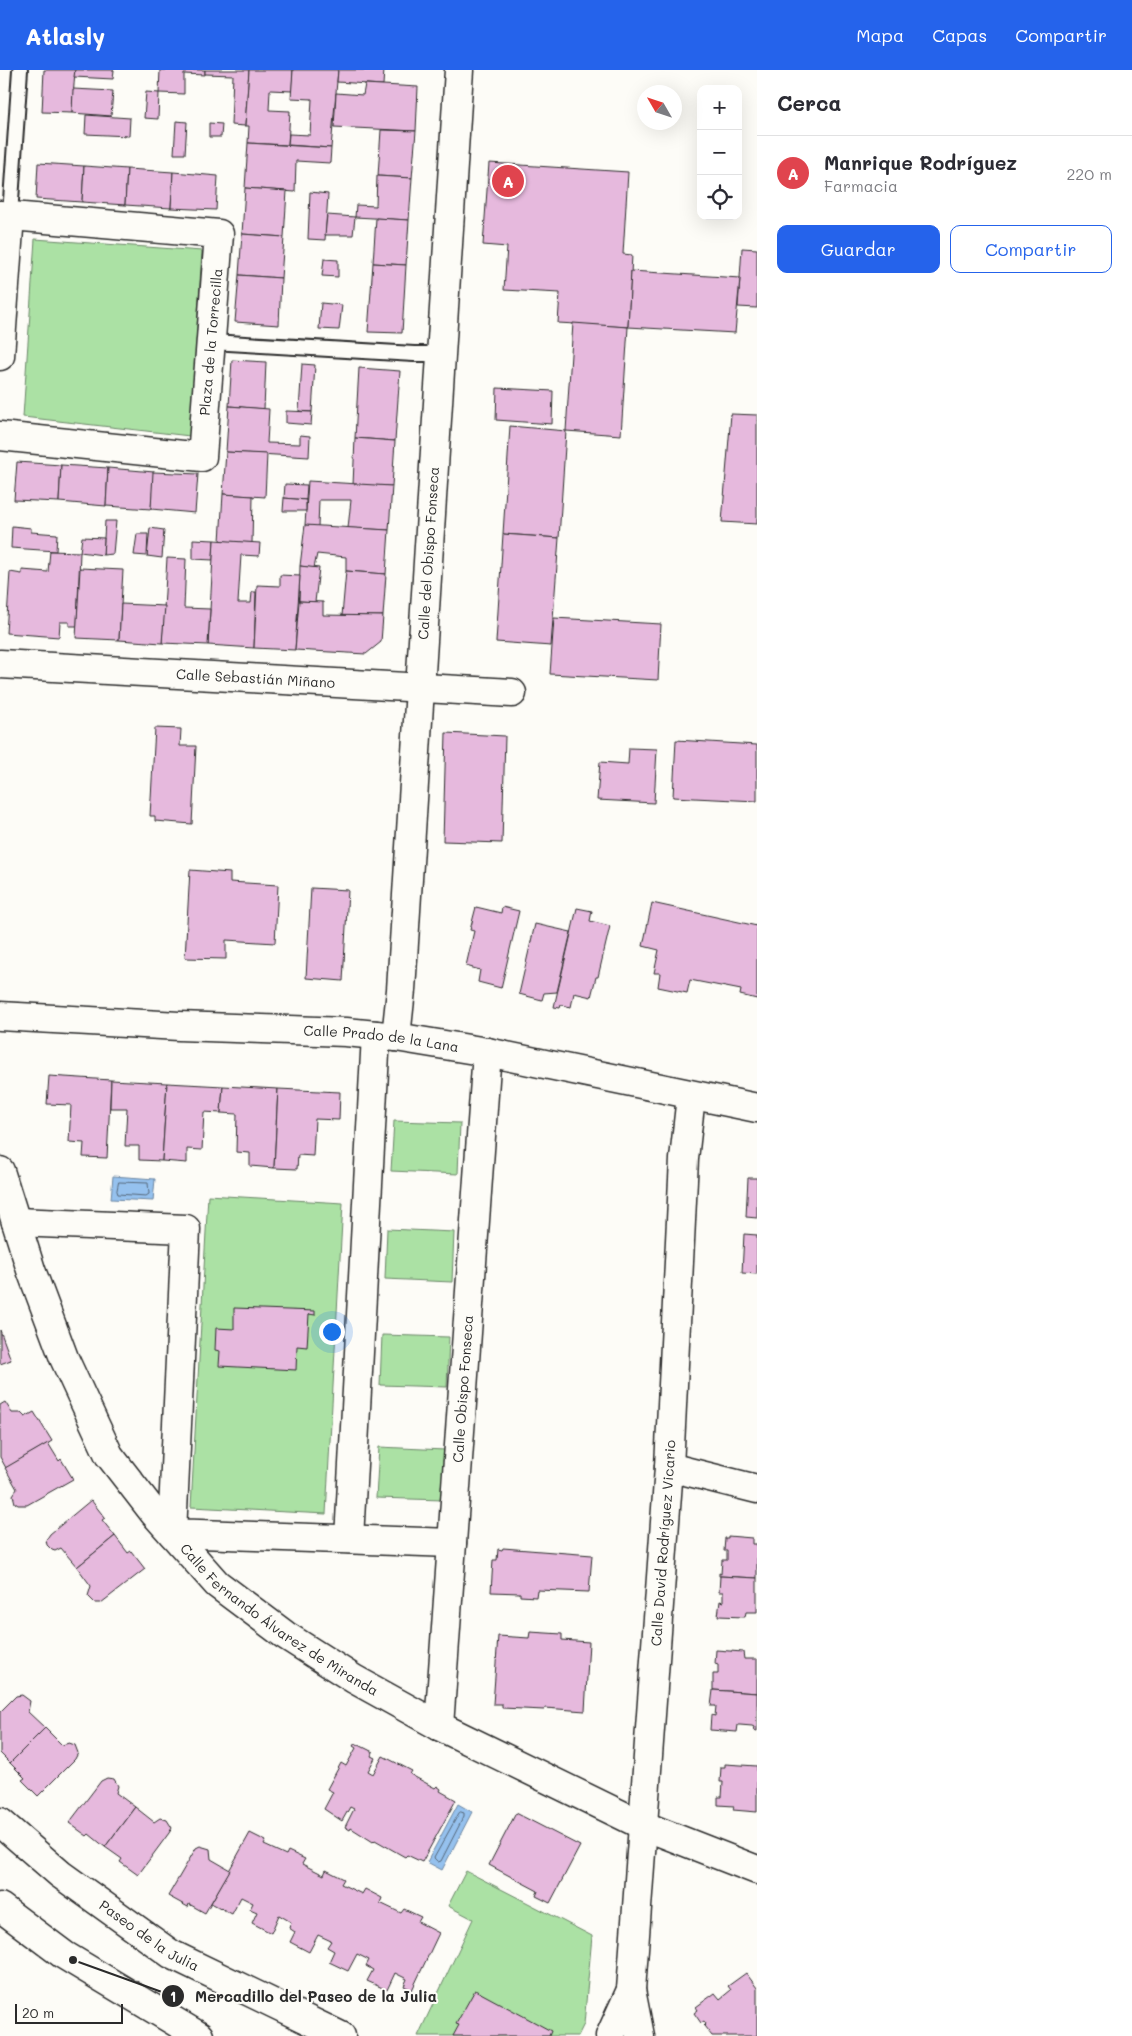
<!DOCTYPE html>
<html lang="es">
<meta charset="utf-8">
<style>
:root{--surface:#fff;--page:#f2f2f3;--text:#2b2b33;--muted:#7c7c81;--line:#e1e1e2;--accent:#2563eb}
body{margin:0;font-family:Mali,sans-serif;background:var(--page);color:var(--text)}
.controls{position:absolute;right:15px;top:15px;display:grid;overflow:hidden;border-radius:10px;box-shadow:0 5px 20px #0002}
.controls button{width:45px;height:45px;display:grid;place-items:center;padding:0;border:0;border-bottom:1px solid var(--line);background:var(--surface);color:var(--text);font:25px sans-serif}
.compass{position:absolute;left:637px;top:15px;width:45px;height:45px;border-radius:50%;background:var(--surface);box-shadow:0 5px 20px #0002;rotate:309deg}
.scale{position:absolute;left:15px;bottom:12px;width:108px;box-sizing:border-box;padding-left:5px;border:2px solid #2b2b2b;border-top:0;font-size:14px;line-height:18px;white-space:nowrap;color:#2b2b2b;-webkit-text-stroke:4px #fdfcf7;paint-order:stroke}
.you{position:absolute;left:331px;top:1261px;width:18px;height:18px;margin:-12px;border:4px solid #fff;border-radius:50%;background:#1a73e8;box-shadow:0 0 0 8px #1a73e833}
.badge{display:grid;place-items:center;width:32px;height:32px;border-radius:50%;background:var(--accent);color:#fff;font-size:16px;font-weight:700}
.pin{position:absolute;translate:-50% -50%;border:2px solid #fff;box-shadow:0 1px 5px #0006}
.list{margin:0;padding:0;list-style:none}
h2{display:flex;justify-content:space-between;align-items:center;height:65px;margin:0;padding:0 20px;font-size:21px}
h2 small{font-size:16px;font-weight:400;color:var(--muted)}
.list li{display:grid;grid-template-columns:32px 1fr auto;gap:15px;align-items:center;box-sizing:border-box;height:75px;padding:0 20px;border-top:1px solid var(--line)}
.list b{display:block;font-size:19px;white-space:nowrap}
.list p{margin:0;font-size:16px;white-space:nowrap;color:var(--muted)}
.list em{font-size:16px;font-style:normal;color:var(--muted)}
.actions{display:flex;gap:10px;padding:15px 20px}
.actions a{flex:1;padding:11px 0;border:1px solid var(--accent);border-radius:10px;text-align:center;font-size:18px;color:var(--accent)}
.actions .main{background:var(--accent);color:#fff}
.icon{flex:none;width:28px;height:28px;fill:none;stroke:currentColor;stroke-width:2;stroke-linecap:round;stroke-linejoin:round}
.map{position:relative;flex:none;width:757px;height:1966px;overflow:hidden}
header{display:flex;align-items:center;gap:30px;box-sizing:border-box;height:70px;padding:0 25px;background:var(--accent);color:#fff}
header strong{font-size:24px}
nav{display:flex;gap:28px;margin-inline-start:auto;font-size:18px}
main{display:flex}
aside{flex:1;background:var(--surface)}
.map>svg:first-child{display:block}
</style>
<header>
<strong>Atlasly</strong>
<nav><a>Mapa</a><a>Capas</a><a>Compartir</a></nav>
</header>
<main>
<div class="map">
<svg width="757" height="1966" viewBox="0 0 757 1966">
<rect width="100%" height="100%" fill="#fdfcf7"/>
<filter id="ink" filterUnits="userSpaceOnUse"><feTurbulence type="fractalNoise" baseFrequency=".02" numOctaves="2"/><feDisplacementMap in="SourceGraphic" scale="10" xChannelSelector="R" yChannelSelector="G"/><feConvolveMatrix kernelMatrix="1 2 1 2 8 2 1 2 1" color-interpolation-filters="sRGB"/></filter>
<g filter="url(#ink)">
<g fill="#abe1a4" stroke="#6b8668">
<path d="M35 169 202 181 190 366 23 347Z"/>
<path d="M394 1051 460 1053 458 1104 391 1101Z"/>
<path d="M208 1125 343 1133 326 1444 191 1437Z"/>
<path d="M387 1159 454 1162 452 1212 385 1209Z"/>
<path d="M382 1265 449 1267 447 1317 380 1315Z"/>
<path d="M379 1377 445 1380 443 1430 376 1428Z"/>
<path d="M466 1801 592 1866 584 1954 578 1966H418L473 1849 448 1836Z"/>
</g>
<g fill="#95c1ee" stroke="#6b85a0">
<path d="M113 1106 155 1109 153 1131 111 1129Z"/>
<path d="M458 1734 472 1742 442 1800 427 1792Z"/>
</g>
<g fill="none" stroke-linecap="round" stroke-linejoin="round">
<g stroke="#556779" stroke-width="1">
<path d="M119 1112 148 1113 149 1124 146 1126 118 1124 117 1121Z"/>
<path d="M461 1742 464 1743V1746L441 1791 438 1792 434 1788 459 1743Z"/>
</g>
</g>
<g fill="#e6b9dd" stroke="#2b2b2b">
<path d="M44 0H75L72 43 42 42Z"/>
<path d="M75 0H114L113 9 74 7Z"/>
<path d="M160 0H205V5L184 4V24L159 23Z"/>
<path d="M205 0H249L245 56 231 55 233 5 205 4Z"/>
<path d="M249 0H293L292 21 270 20 269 40 290 41 288 75 248 73 249 56H245Z"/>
<path d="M293 0H338L331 78 288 75 289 64 310 65 312 29 291 28Z"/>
<path d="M338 0H384L383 15 337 12Z"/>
<path d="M365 14 418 17 416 61 334 57 336 23 363 25Z"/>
<path d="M73 19 113 21 111 46 72 43Z"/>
<path d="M146 22 159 23 158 49 144 48Z"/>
<path d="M86 45 130 48 129 66 85 64Z"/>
<path d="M176 51 187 52 185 84H174Z"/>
<path d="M209 53 222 54 221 67H209Z"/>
<path d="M381 60 416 61 412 108 378 106Z"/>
<path d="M248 73 331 78 330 93 296 91 295 122 245 118Z"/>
<path d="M38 93 84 96 82 132 36 129Z"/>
<path d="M489 93 628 102 623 184 632 185 628 257 558 253 560 223 504 220 507 177 483 175Z"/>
<path d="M84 96 127 99 125 135 82 132Z"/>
<path d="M127 99 173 102 171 138 125 135Z"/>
<path d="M173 102 218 106 216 140 171 138Z"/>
<path d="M377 106 412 108 409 150 355 147 356 135 376 136Z"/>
<path d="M245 118 287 121 284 167 242 164Z"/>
<path d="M310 122 328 124 325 170 308 169Z"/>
<path d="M327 145 355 147 353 165H325Z"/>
<path d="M376 148 409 150 406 195 373 193Z"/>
<path d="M242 164 284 167 281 208 239 205Z"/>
<path d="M742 178 757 179V238L738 237Z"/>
<path d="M324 189 338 190V207L322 206Z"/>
<path d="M373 193 406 195 402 263 368 262Z"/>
<path d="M631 201 740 208 735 263 628 257Z"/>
<path d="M239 205 281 208 279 255 235 252Z"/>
<path d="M321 233 342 235 339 260 319 259Z"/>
<path d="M573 253 628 257 621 365 566 361Z"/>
<path d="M232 290 266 292 264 339 229 336Z"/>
<path d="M302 294 315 295 312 342 299 341Z"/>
<path d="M359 298 400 301 395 371 355 368Z"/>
<path d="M497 318 553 321 552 354 496 350Z"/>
<path d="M229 336 269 339 267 373 300 374V365L310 366 309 387 226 382Z"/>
<path d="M286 341 312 342 311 355 286 353Z"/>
<path d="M731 344 757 345V454L722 452Z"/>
<path d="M510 356 566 361 559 468 503 464Z"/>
<path d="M355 368 395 371 392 416 353 415Z"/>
<path d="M226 382 267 384 265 427 223 424Z"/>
<path d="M17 392 61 395 59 432 14 430Z"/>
<path d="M61 395 108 398 106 436 59 432Z"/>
<path d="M108 398 154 402 151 439 106 436Z"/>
<path d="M153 402 198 404 195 443 151 439Z"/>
<path d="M308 411 392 416 389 460 348 458 351 430H319L318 457 305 455Z"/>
<path d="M285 414 307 415 306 430 284 428Z"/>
<path d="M223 424 253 426 252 473 220 471Z"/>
<path d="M284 428 306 430V441H283Z"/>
<path d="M105 451H116L113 484 103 485Z"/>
<path d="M305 455 389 460 386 504 346 501V487L317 484 314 498 300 496Z"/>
<path d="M12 456 31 458V462L57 464 56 481 11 478Z"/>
<path d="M150 458 164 460 162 488 147 486Z"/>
<path d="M137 464H148L147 486 134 485Z"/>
<path d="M503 464 559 468 551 576 496 572Z"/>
<path d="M82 467 104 468 103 485 80 482Z"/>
<path d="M193 469 214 470 213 490 193 489Z"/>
<path d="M214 470 260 473 259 486 241 485 238 533H251L252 522H256L254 578 208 575Z"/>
<path d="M50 481 80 482 77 556H69V552H60L59 567 6 563 10 502 22 504V500L48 502Z"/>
<path d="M167 488 186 489 184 538 210 539 208 575 162 573Z"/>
<path d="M300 496 319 498 315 532 299 531Z"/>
<path d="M80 498 123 500 119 570 76 568Z"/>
<path d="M346 501 386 504 383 546H342Z"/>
<path d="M280 505 300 506 295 580 254 578 257 515 280 516Z"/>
<path d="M299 531 323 532V545L383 546 381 572 366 584 295 580Z"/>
<path d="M121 534 165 536 162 573 119 570Z"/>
<path d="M554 548 661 554 658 610 550 604Z"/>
<path d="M155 658 181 659 180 676H196L192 754 155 751V746H150Z"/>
<path d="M446 663 505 666 502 773 443 771Z"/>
<path d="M676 670 757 675V731L673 727Z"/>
<path d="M629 678 657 679 654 733 597 730 600 692 628 694Z"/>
<path d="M190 800 230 803V812L278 815 275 873 226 870V889L185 888Z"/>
<path d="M311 818 348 820 343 911 306 908Z"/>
<path d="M652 833 757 856V929L740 925 741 920 690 910 687 923 658 917 660 903H654L659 880 643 876Z"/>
<path d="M476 837 501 843 502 837 519 841 501 918 478 912 480 900 466 896 474 861 470 860Z"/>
<path d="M577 838 592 841 590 851 610 856 598 907H596L591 927 574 923 571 937 561 935 560 938 554 937Z"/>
<path d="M535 854 571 862 557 922 544 923 542 930 519 924Z"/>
<path d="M49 1006 111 1010 107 1088 83 1087 84 1073 69 1072 71 1035 47 1034Z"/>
<path d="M111 1010 167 1013 162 1091 139 1090V1076H125L127 1038H110Z"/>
<path d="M167 1013 223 1016 221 1043 204 1042 202 1080 187 1079V1093L162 1091Z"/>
<path d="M223 1016 278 1019 274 1098 250 1096V1083L236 1082 237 1044 221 1043Z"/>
<path d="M278 1019 340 1022 339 1050 315 1049 313 1086 298 1085 297 1099 274 1098Z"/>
<path d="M748 1108H757V1148L746 1147Z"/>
<path d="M744 1164 757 1165V1204L742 1203Z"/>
<path d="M234 1238 315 1241V1245L309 1244 307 1277 297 1276 296 1300 219 1296 220 1281 215 1280 216 1258 234 1259Z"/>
<path d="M0 1260 11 1290 0 1294Z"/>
<path d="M5 1332 12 1343H21L25 1347 34 1342 52 1371 6 1398 0 1387V1335Z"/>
<path d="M48 1373 59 1391 61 1389 73 1409 27 1435H18L15 1433 13 1425 17 1419 5 1398Z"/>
<path d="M91 1430 105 1448 102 1450 115 1466 77 1497 61 1478 55 1481 52 1480 47 1475 46 1470 50 1464Z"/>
<path d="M115 1466 128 1483 131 1481 145 1499 101 1533H95L88 1526 91 1516 77 1497Z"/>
<path d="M728 1466 752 1468V1474H757V1508L719 1506V1503L721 1504 722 1490H727V1481H724L725 1468H728Z"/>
<path d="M503 1478 592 1485 589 1522 537 1520 536 1527 520 1526V1523L491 1522 493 1490H497L498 1479 502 1480Z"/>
<path d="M720 1506 757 1508V1542H746L745 1547 718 1546 720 1531 723 1532V1522H719Z"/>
<path d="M530 1562 562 1564V1570L589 1572 585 1641 545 1638 544 1640 502 1638V1634H493L498 1566 529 1568Z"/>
<path d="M716 1580 743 1582 744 1589H757V1623L713 1620V1604H718V1595L715 1594Z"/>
<path d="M713 1620 757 1623V1661L753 1660 754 1657 752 1656 740 1655H738L737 1662 710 1660 711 1645 715 1646 716 1636H711Z"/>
<path d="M22 1625 30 1631 28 1642 45 1658 10 1693 0 1683V1642L16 1626Z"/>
<path d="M45 1658 62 1675 69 1673 75 1675 78 1683 75 1689 38 1726 22 1710 25 1708 10 1693Z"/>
<path d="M355 1673 373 1682 371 1686 375 1688 368 1701 373 1704 383 1686 412 1701 410 1704 415 1707 435 1718 437 1716 441 1719 440 1721 456 1730 422 1792 407 1785 405 1787 375 1770 373 1772 370 1770 351 1758 350 1760 345 1757 354 1739 350 1737 342 1751 324 1739 333 1722 327 1719 341 1693 346 1696 356 1678 353 1676Z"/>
<path d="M725 1694 757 1696V1742L733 1740 734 1736 718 1735V1727H722L723 1712H720L721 1697H725Z"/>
<path d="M107 1708 114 1709 118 1716 116 1723 135 1737 105 1777 89 1764 87 1766 69 1753 101 1711Z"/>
<path d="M135 1737 154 1752 160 1748 167 1750 172 1758 169 1763 138 1805 120 1792 122 1789 105 1777Z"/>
<path d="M516 1743 580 1776 550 1833 536 1826 538 1821 489 1795Z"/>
<path d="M250 1763 266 1771 264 1775 286 1785 288 1781 305 1789 302 1794 324 1805 326 1800 344 1809 341 1814 362 1824 365 1819 382 1828 380 1833 401 1843 404 1839 421 1847 418 1852 439 1863 412 1920 404 1916 407 1909 395 1903 387 1920 367 1911 373 1900 366 1896 369 1890 357 1884 348 1901 329 1892 334 1881 327 1877 331 1871 318 1865 309 1882 290 1872 295 1862 289 1858 291 1852 279 1845 271 1863 252 1853 257 1842 250 1839 253 1833 241 1827 232 1844 211 1833Z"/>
<path d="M200 1776 210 1779 211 1789 230 1800 205 1843 189 1834 188 1837 168 1826 196 1778Z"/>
<path d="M746 1903 757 1918V1966H712L704 1956 706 1954 704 1951 701 1953 694 1943 698 1940 696 1937 715 1923 720 1929 731 1920 728 1916Z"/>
<path d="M475 1920 551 1961 549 1966H453L459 1955 456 1954Z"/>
</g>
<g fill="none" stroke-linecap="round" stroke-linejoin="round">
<g stroke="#2b2b2b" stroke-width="18">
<g id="lane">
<path d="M10 145 20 0"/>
<path d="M212 272 414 284H441"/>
</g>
</g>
<g stroke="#2b2b2b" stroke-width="31">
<g id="street">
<path d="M0 145 219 164 202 387 0 366"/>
<path d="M0 286 10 145"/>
<path id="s1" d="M0 594 512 623"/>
<path id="s2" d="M0 946 179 956 346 962 396 967 487 982 757 1038"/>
<path id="s3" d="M396 967 401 920 459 0"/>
<path id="s4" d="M0 1101 31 1200 64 1288 109 1385 154 1443 217 1514 285 1565 354 1609 439 1656 642 1755 757 1800"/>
<path d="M16 1152 186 1159 172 1463 452 1473"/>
<path d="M669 1397 757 1419"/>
<path d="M349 1469 376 965"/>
<path id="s5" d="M439 1656 487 982"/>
<path id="s6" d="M0 1752 60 1804 171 1884 341 1966"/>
<path d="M610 1966 631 1920"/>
<path id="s7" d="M640 1966 631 1920 669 1397 684 1089 691 1026"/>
</g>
</g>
<g stroke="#2b2b2b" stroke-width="31">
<path id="secondary" d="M0 1837 64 1885 199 1966"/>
</g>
<use href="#lane" stroke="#fdfcf7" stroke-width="14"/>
<use href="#street" stroke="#fdfcf7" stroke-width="28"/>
<use href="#secondary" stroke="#fdfcf7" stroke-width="28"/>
</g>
</g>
<g text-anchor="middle" stroke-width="4" stroke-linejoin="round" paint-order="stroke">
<g font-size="14" fill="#2b2b2b" stroke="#fdfcf7">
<text transform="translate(211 272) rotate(-85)" y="5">Plaza de la Torrecilla</text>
<text dy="5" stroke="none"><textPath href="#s3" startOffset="485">Calle del Obispo Fonseca</textPath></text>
<text dy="5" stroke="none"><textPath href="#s1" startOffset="256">Calle Sebastián Miñano</textPath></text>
<text dy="5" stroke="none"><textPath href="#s2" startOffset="382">Calle Prado de la Lana</textPath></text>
<text dy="5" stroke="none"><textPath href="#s5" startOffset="338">Calle Obispo Fonseca</textPath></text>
<text dy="5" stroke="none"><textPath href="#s7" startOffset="495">Calle David Rodríguez Vicario</textPath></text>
<text dy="5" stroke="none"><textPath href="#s4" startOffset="544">Calle Fernando Álvarez de Miranda</textPath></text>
<text dy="5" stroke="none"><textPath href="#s6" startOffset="188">Paseo de la Julia</textPath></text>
</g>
</g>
<path fill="none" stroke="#2b2b2b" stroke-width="2" d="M73 1890L173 1926"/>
<g fill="#2b2b2b" stroke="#fdfcf7" stroke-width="2">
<circle cx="73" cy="1890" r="5"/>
<circle cx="173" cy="1926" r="12"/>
</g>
<g font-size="15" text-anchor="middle" font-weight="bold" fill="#fff">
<text x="173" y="1932">1</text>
</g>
<g font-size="15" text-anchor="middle" font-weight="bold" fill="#2b2b2b" stroke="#fdfcf7" stroke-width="4" stroke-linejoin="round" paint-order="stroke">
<text x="316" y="1932">Mercadillo del Paseo de la Julia</text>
</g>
</svg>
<div class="controls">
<button>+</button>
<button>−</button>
<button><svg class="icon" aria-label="locate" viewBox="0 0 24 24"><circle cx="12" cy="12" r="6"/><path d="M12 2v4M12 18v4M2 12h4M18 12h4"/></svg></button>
</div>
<svg class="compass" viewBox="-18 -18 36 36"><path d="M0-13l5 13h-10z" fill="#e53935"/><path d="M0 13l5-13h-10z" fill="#7c7c81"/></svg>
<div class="scale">20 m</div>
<div class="you"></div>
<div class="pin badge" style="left:508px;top:111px;background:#e0444e">A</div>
</div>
<aside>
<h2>Cerca<small></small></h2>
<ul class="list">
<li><span class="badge" style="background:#e0444e">A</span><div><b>Manrique Rodríguez</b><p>Farmacia</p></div><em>220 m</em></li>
</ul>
<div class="actions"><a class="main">Guardar</a><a>Compartir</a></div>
</aside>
</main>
